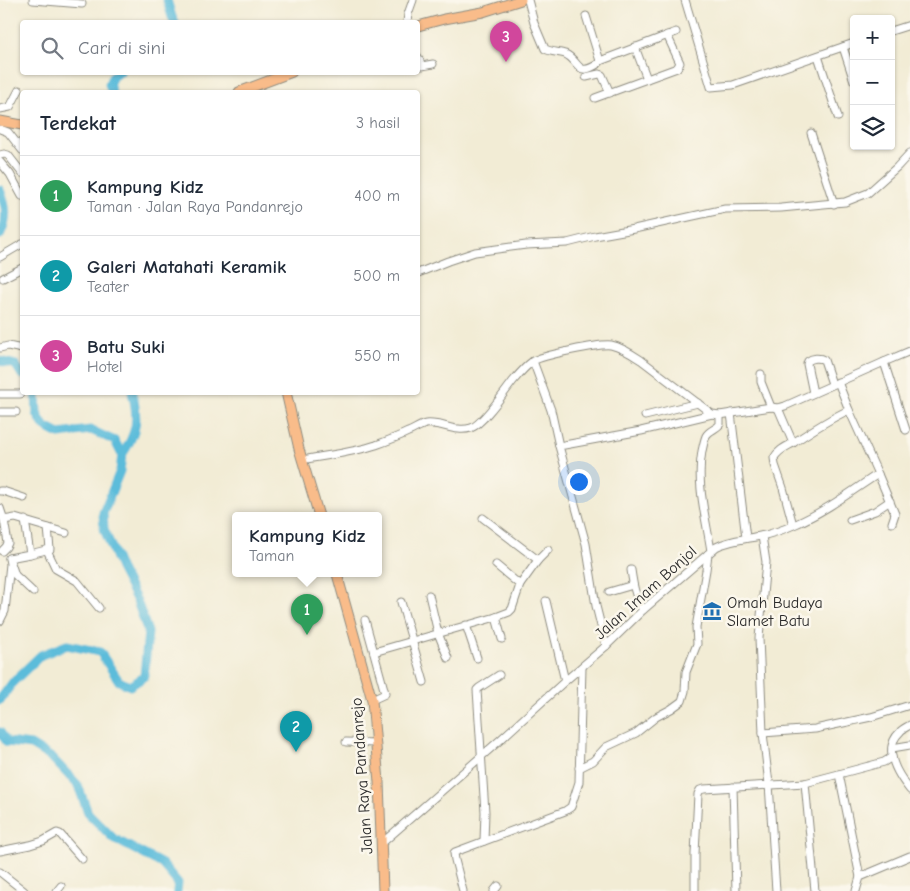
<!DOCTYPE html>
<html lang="id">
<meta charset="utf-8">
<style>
:root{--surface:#fff;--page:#f2f2f3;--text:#1f2937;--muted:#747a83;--line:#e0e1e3;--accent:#1f6fb2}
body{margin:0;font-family:"Comic Neue",sans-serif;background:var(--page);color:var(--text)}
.controls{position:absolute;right:15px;top:15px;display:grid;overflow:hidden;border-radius:5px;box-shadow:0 1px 4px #0004}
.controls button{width:45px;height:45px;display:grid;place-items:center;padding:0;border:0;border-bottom:1px solid var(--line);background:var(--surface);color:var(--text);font:25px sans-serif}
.you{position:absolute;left:578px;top:481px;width:18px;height:18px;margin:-12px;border:4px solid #fff;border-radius:50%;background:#1a73e8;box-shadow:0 0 0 8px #1a73e833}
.badge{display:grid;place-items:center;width:32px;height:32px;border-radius:50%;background:var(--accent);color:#fff;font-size:16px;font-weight:700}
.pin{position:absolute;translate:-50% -41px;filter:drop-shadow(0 1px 2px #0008)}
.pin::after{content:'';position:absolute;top:26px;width:18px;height:15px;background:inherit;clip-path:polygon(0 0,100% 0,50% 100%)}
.popup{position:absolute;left:232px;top:512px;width:150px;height:65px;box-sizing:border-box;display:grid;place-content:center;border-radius:5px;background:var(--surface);filter:drop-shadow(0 1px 4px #0005);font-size:16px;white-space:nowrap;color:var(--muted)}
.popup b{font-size:19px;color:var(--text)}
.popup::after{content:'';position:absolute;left:50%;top:100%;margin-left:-10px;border:10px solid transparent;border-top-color:var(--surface)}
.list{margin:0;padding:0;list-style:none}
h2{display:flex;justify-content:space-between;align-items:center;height:65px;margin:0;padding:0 20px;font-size:21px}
h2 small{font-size:16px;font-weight:400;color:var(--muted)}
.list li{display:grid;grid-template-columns:32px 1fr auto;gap:15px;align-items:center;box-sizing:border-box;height:80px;padding:0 20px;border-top:1px solid var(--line)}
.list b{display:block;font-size:19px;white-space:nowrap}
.list p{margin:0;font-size:16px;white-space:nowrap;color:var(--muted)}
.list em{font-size:16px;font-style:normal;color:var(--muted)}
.icon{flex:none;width:28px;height:28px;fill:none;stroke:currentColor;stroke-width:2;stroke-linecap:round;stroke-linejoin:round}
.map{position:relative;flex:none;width:910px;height:891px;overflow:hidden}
.search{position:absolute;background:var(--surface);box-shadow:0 1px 4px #0004;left:20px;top:20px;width:400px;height:55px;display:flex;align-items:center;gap:12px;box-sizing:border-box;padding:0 18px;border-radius:5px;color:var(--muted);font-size:19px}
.panel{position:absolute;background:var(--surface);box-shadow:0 1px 4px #0004;left:20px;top:90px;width:400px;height:305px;border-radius:5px}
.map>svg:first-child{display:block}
</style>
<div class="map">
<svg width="910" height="891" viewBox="0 0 910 891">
<rect width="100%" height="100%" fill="#fbf7ec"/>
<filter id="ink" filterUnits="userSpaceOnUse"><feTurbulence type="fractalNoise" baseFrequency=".02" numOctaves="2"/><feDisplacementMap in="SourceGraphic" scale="10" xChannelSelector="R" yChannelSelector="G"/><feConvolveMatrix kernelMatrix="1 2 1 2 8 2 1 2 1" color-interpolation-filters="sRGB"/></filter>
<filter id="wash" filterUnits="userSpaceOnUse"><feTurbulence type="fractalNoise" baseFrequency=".0096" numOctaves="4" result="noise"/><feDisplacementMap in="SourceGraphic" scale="20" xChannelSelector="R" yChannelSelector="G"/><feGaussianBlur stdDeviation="1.12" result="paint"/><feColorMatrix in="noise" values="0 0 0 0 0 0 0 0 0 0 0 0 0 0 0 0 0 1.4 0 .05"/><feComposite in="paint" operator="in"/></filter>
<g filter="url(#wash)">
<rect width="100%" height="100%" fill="#f2ecd5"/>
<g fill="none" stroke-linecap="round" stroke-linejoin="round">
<g stroke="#5cbcda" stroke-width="9">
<path d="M167 0 172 17 175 22"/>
<path d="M112 92 109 84 113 76 120 72"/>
<path d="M0 190C7 207 8 218 0 235"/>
<path d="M0 361 16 365 22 375"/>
<path d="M122 455C137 433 139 419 132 392"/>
<path d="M0 700 13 682 41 655 67 645 100 652 119 681 130 686 144 677 148 632 137 601 120 568 104 529 103 513 120 471 122 455 115 441 91 430 59 434 44 426 37 414 36 394 35 392"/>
<path d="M0 732 7 742 31 745 52 758 78 785 88 813 113 838 162 864 178 883 177 891"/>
</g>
</g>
</g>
<g filter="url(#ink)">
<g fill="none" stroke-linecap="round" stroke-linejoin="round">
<g stroke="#8e8c80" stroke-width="9">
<g id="minor">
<path d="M33 0 82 4"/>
<path d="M528 0 534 23 545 49C551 52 558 52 565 54 580 60 576 79 599 63L600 61 586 16"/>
<path d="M685 0 711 87 733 85 854 43"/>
<path d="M407 22 408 14 413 0"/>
<path d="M891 31 910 25"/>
<path d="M635 47 647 79"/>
<path d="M843 47 854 81"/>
<path d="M818 56 838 117"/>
<path d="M418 57 422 66 433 64"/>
<path d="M600 61 676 32"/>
<path d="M586 77 599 74 602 75 610 93"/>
<path d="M595 98 677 68 680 63 667 35"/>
<path d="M0 109 10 107 19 90"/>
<path d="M0 129 8 132 22 150"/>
<path d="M811 133 834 204"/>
<path d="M0 155 4 154 8 155 22 173"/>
<path d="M0 162 10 174 22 196"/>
<path d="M0 257 22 244"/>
<path d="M418 273 448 261 475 252 526 245 567 243 595 236 634 229 725 209 781 208 845 202 868 193 897 167 910 153"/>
<path d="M3 278 22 268"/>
<path d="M0 348 8 346 22 349"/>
<path d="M533 361 551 410 559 446"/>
<path d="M884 362 906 430"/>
<path d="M761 374V382L771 407"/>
<path d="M813 393 807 364 808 361C812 358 819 357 824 360L832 384"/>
<path d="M0 394H20"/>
<path d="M778 408 793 443"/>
<path d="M0 412H16"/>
<path d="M731 413 746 538"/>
<path d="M645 416 698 403"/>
<path d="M302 460C327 455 352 453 376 445 387 441 398 437 408 432 414 430 420 425 426 424 441 422 456 433 471 428 483 424 505 391 514 380 519 374 526 366 533 361 541 356 601 343 611 345 621 347 632 354 641 360L712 414 720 415 771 407 778 408 785 406 884 362 910 351"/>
<path d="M878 474 895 514 892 523"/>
<path d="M0 491H3L24 498"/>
<path d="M0 508 4 520"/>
<path d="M483 518 538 560 548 550"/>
<path d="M850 520 875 511 890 501"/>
<path d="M793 525 783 488 775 465 774 458C778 450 786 447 793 443 811 431 829 419 849 410"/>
<path d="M762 536 766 562 759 638 763 733 769 784 776 891"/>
<path d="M47 550 56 569 77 581 99 608"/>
<path d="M2 551 6 547 8 543 4 520 15 518 66 533"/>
<path d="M711 551C706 518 696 484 702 451 703 447 704 441 706 436 709 430 717 429 720 424V415"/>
<path d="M30 554 50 549 48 528"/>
<path d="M9 558 30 554 25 520"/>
<path d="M11 563 15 575 33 592"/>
<path d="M631 570C633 584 635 597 643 610"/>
<path d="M520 585 538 560"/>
<path d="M609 592 633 585"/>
<path d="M429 595 438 633 448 658"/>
<path d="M546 601 565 681"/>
<path d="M401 602 424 682"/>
<path d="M496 617 502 639"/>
<path d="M365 620 385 693V694L372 700"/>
<path d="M0 621 5 611 10 564 9 558"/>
<path d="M466 625 477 658"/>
<path d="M606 646 596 606 586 544 559 446 641 431 712 414"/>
<path d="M374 652 496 617 509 612 512 609 520 585 496 565"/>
<path d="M910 725C907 727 902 729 900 732 881 750 898 775 910 790"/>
<path d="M763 733 815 729 871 717 910 705"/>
<path d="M346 742 375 743"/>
<path d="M892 748 910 745"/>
<path d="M579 768 593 761 606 747 636 733 656 717 671 709 682 701 685 691 686 672 697 644 696 627 706 570 708 554"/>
<path d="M839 774 860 877"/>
<path d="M805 783 815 891"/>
<path d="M733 787 736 891"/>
<path d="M484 841 485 812 477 690 479 688 499 675"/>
<path d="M382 843 499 741 565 681 606 646 643 610 716 547C729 540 745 539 760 536 772 534 785 529 796 524 826 511 852 491 878 474L849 410 838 382"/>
<path d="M0 851 30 845 43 841 57 833 60 834 82 859"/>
<path d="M0 872 24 891"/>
<path d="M57 891 61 886"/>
<path d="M463 891 455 860 454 853 455 852 565 811 571 807 572 804 579 782 582 667"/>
<path d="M494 891 498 886"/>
<path d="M695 891V854L698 794 700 790 704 789 805 783 884 762 892 757"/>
<path d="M856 891 860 877 910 856"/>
</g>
</g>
<g stroke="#8e8c80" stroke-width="11">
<g id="major">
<path d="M418 26 444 19 483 12 521 0"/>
<path d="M239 92 292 72"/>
<path d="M0 121 22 125"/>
<path d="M286 392 299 449 319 516"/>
<path d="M337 574 372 700 379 782 383 891"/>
</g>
</g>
<use href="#minor" stroke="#fff" stroke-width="7"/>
<use href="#major" stroke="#f9bc8a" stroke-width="9"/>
</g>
</g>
<defs>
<g id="museum-bare" transform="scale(1.5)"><path d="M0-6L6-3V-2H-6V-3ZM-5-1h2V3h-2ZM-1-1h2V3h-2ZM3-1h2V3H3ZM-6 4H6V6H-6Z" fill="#1f6fb2" stroke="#fbf7ec" stroke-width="2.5" paint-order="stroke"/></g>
</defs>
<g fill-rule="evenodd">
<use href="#museum-bare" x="712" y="611"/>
</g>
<g text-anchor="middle" stroke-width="5" stroke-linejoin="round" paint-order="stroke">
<g font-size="16" fill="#2b2b2b" stroke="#fbf7ec">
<text transform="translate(645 592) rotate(-42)" y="6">Jalan Imam Bonjol</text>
<text transform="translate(361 776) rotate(-94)" y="6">Jalan Raya Pandanrejo</text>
</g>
<g font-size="16" fill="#2b2b2b" stroke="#fbf7ec" text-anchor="start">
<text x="727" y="608">Omah Budaya<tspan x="727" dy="18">Slamet Batu</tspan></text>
</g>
</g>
</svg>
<div class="controls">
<button>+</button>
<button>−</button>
<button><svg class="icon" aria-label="layers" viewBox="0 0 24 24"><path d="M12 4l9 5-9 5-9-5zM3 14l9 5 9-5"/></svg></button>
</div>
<div class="you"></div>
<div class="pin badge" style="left:307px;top:635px;background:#2e9e5b">1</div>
<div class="popup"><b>Kampung Kidz</b>Taman</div>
<div class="pin badge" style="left:296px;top:752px;background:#0f9aa8">2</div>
<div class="pin badge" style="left:506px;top:62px;background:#d1479c">3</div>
<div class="search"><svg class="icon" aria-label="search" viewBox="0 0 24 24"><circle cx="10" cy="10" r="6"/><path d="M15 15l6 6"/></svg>Cari di sini</div>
<section class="panel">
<h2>Terdekat<small>3 hasil</small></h2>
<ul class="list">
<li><span class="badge" style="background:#2e9e5b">1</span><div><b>Kampung Kidz</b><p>Taman · Jalan Raya Pandanrejo</p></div><em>400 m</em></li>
<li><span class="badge" style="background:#0f9aa8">2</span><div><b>Galeri Matahati Keramik</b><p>Teater</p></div><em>500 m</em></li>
<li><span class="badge" style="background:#d1479c">3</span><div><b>Batu Suki</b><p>Hotel</p></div><em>550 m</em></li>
</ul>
</section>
</div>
